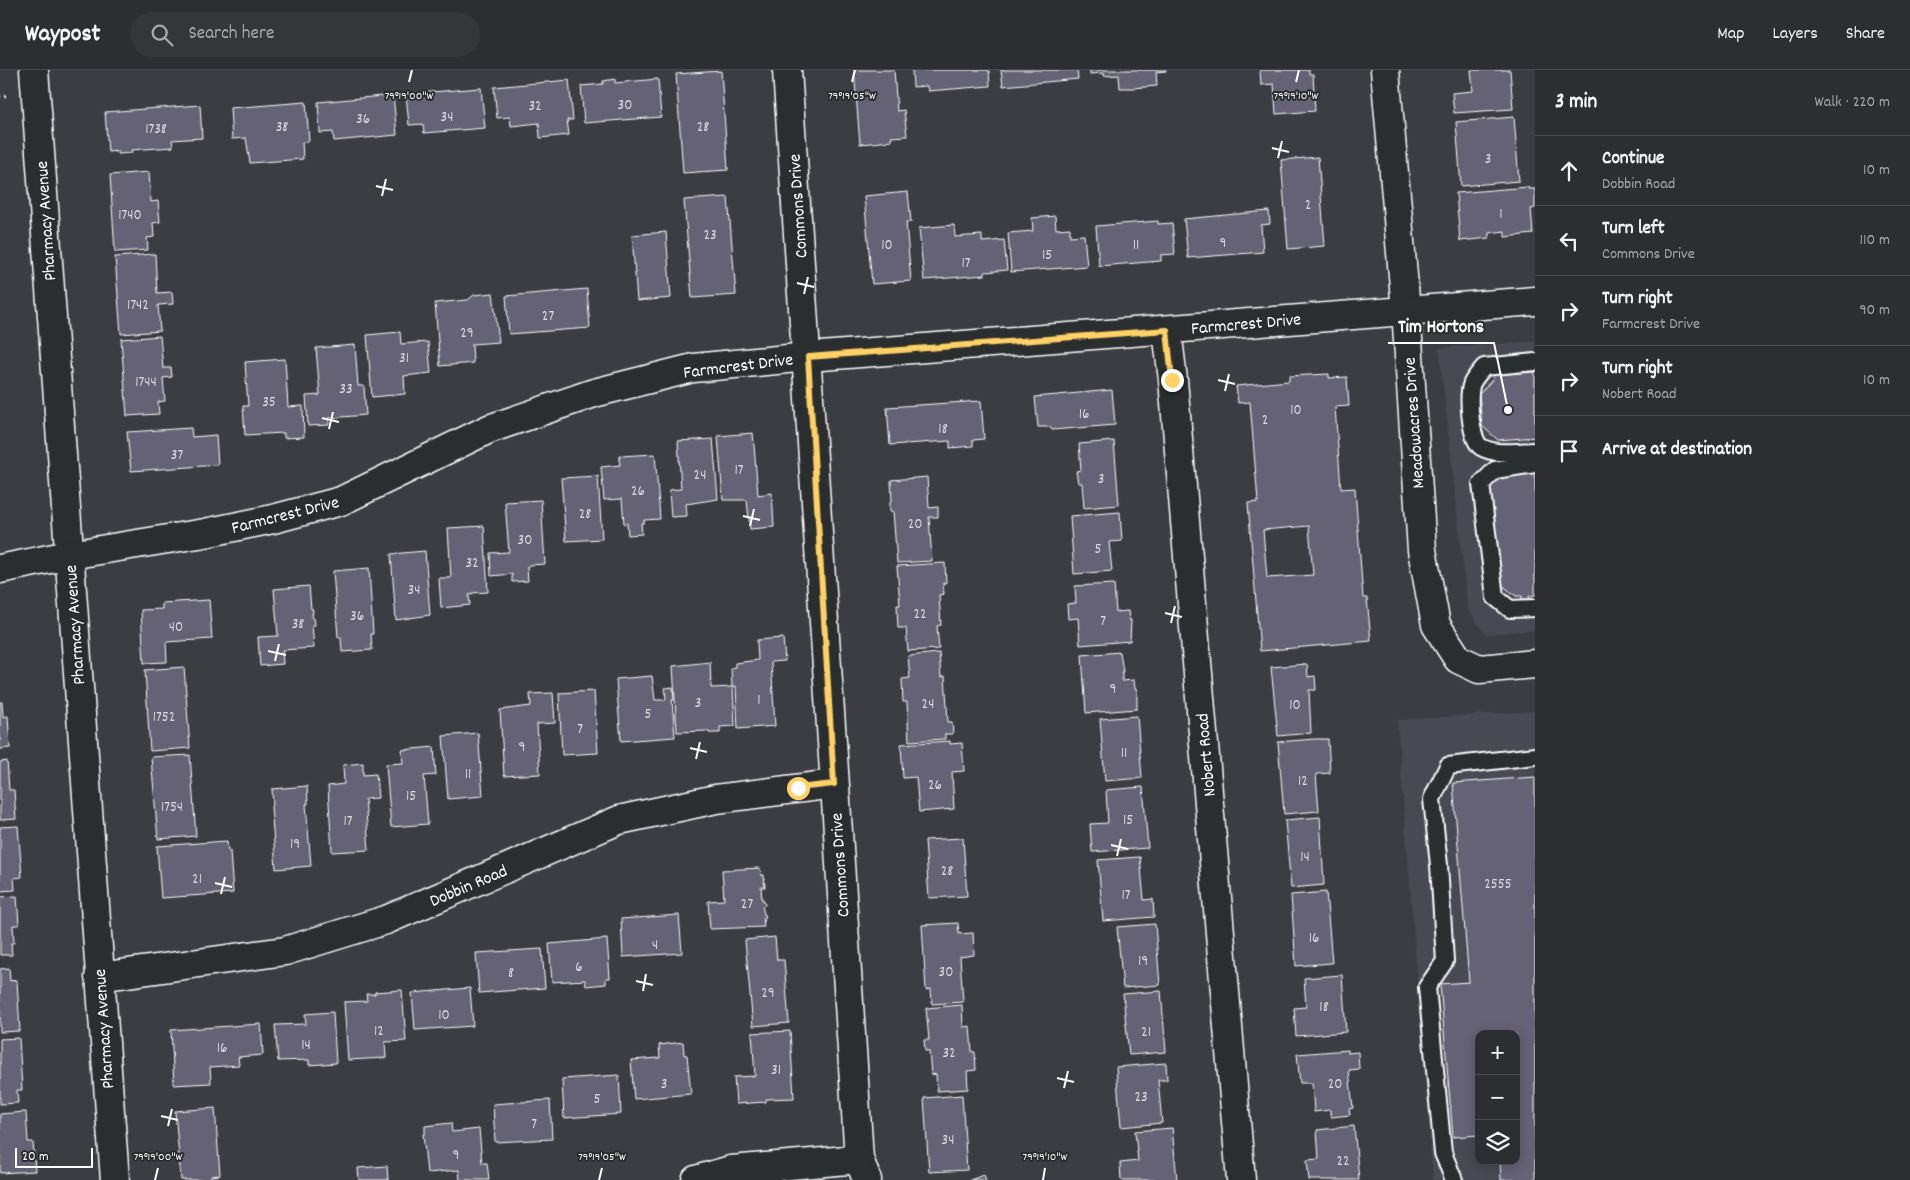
<!DOCTYPE html>
<meta charset="utf-8">
<style>
:root{--surface:#2d2e32;--page:#35363a;--text:#f1f3f6;--muted:#a7a8ac;--line:#484a4d}
body{margin:0;font-family:Dekko,sans-serif;background:var(--page);color:var(--text)}
.controls{position:absolute;right:15px;bottom:15px;display:grid;overflow:hidden;border-radius:10px;box-shadow:0 2px 12px #0003}
.controls button{width:45px;height:45px;display:grid;place-items:center;padding:0;border:0;border-bottom:1px solid var(--line);background:var(--surface);color:var(--text);font:25px sans-serif}
.scale{position:absolute;left:15px;bottom:12px;width:78px;box-sizing:border-box;padding-left:5px;border:2px solid #fff;border-top:0;font-size:14px;line-height:18px;white-space:nowrap;color:#fff;-webkit-text-stroke:4px #2a2d2e;paint-order:stroke}
.stop{position:absolute;width:15px;height:15px;margin:-11px;border:4px solid #ffd166;border-radius:50%;background:#fff}
.stop.end{background:#ffd166;border-color:#fff;box-shadow:0 1px 5px #0008}
.list{margin:0;padding:0;list-style:none}
h2{display:flex;justify-content:space-between;align-items:center;height:65px;margin:0;padding:0 20px;font-size:21px}
h2 small{font-size:16px;font-weight:400;color:var(--muted)}
.list li{display:grid;grid-template-columns:32px 1fr auto;gap:15px;align-items:center;box-sizing:border-box;height:70px;padding:0 20px;border-top:1px solid var(--line)}
.list b{display:block;font-size:19px;white-space:nowrap}
.list p{margin:0;font-size:16px;white-space:nowrap;color:var(--muted)}
.list em{font-size:16px;font-style:normal;color:var(--muted)}
.icon{flex:none;width:28px;height:28px;fill:none;stroke:currentColor;stroke-width:2;stroke-linecap:round;stroke-linejoin:round}
.map{position:relative;flex:none;width:1535px;height:1110px;overflow:hidden}
header{display:flex;align-items:center;gap:30px;box-sizing:border-box;height:70px;padding:0 25px;background:var(--surface);border-bottom:1px solid var(--line)}
header strong{font-size:24px}
nav{display:flex;gap:28px;margin-inline-start:auto;font-size:18px}
.search{width:350px;height:45px;background:var(--page);display:flex;align-items:center;gap:12px;box-sizing:border-box;padding:0 18px;border-radius:28px;color:var(--muted);font-size:19px}
main{display:flex}
aside{flex:1;background:var(--surface)}
.map>svg:first-child{display:block}
</style>
<header>
<strong>Waypost</strong>
<div class="search"><svg class="icon" aria-label="search" viewBox="0 0 24 24"><circle cx="10" cy="10" r="6"/><path d="M15 15l6 6"/></svg>Search here</div>
<nav><a>Map</a><a>Layers</a><a>Share</a></nav>
</header>
<main>
<div class="map">
<svg width="1535" height="1110" viewBox="0 0 1535 1110">
<rect width="100%" height="100%" fill="#3c3d43"/>
<filter id="ink" filterUnits="userSpaceOnUse"><feTurbulence type="fractalNoise" baseFrequency=".02" numOctaves="2"/><feDisplacementMap in="SourceGraphic" scale="10" xChannelSelector="R" yChannelSelector="G"/><feConvolveMatrix kernelMatrix="1 2 1 2 8 2 1 2 1" color-interpolation-filters="sRGB"/></filter>
<g filter="url(#ink)">
<g fill="#494852" fill-rule="evenodd">
<path d="M1535 271V560L1486 564 1468 541 1439 278Z"/>
<path d="M1535 641V1110H1433L1397 650ZM1479 964H1516V1091H1479Z"/>
</g>
<g fill="#666274" stroke="#fff" fill-rule="evenodd">
<path d="M854 0H894L897 41 904 40 907 66 891 67 892 71 860 74Z"/>
<path d="M912 0H989L990 16 928 21 927 16 913 17Z"/>
<path d="M1001 0H1077L1078 9 1003 16Z"/>
<path d="M1090 0H1166V1L1156 2 1157 16 1132 18H1120L1119 5 1104 6V3L1090 4Z"/>
<path d="M1260 0H1309V4H1313L1315 41 1276 44 1274 14 1261 15Z"/>
<path d="M1471 0H1510L1513 39 1454 43 1452 23 1473 21Z"/>
<path d="M721 1 728 100 683 103 676 4Z"/>
<path d="M615 9V13L658 9 661 47 584 53 581 16 603 14V11Z"/>
<path d="M569 10 573 50H567L569 65 540 68 539 53 511 56 510 47 497 48 494 17Z"/>
<path d="M481 18 485 58 424 63 423 54 409 55 406 24Z"/>
<path d="M393 25 397 65 334 71 333 62 320 63 318 32Z"/>
<path d="M306 32 309 71 302 72 303 89 250 93 246 68 232 69 230 38Z"/>
<path d="M200 35 202 68 172 70 173 77 131 80 132 83 118 84V81L108 82 105 42Z"/>
<path d="M1514 47 1519 111 1461 116 1456 52Z"/>
<path d="M1318 87 1325 176 1288 179 1281 90Z"/>
<path d="M149 102 151 132 158 131 160 152 153 153 154 167 147 168 148 180 115 182 110 105Z"/>
<path d="M1528 117V119H1535V138L1531 139 1533 164 1505 167V161L1489 163V168L1460 171 1456 123Z"/>
<path d="M908 122 911 152H906L911 211 872 214 864 126Z"/>
<path d="M728 127 736 225 692 228 684 130Z"/>
<path d="M1269 141 1270 154 1261 155 1263 182 1188 188 1184 149Z"/>
<path d="M1055 146 1056 159 1070 158V166L1084 165 1087 196 1011 202 1008 163 1033 161 1032 148Z"/>
<path d="M1158 151V154L1172 153 1175 184 1161 185V191L1099 196 1096 156Z"/>
<path d="M954 155 955 167 982 165V172L1004 170 1007 200 985 202V205L924 210 919 158Z"/>
<path d="M666 162 671 228 637 231 632 165Z"/>
<path d="M155 184 157 223 172 222 173 234 158 235 160 261 121 264 115 187Z"/>
<path d="M587 219 590 258 509 264 506 226Z"/>
<path d="M493 223 499 272 472 274 473 293 440 296 435 233 468 230 474 225Z"/>
<path d="M400 262 401 274 428 272 431 303 404 306 405 324 372 327 367 265Z"/>
<path d="M160 266 163 298H171L172 307 163 308 165 331 158 332 159 344 127 346 121 269Z"/>
<path d="M355 275 358 316H364L366 345 329 348V355L308 356 306 326 320 325 316 278Z"/>
<path d="M285 289 288 337 303 336 304 367 284 368V363L245 365 243 336H248L245 292Z"/>
<path d="M1535 302V367L1498 370 1482 356 1479 324 1493 309V305Z"/>
<path d="M1329 304V308L1347 307 1349 336 1335 337 1341 419 1355 418 1363 528H1367L1371 571 1260 581 1248 433 1258 432 1250 332 1238 333 1236 316 1289 311V306ZM1309 456 1313 505 1267 508 1263 460Z"/>
<path d="M1112 320 1115 355 1052 360 1051 357H1038L1035 327Z"/>
<path d="M981 331 984 369 973 370V376L950 378V371L890 375 887 337Z"/>
<path d="M191 358 192 367 216 365 218 395 131 401 127 362Z"/>
<path d="M753 363 758 425 772 423 774 457 750 459 747 430H723L718 366Z"/>
<path d="M713 369 718 429 686 434 687 446 671 447 669 420 681 419 678 371Z"/>
<path d="M1114 371 1119 435 1084 438 1082 413H1078L1076 401 1081 400 1079 374Z"/>
<path d="M655 384 660 449 644 450V453H641L642 464 628 465 627 453 624 454 622 429 604 430 601 397 620 395 619 386Z"/>
<path d="M1535 397V525L1529 526 1530 530H1522V526H1516L1498 512 1490 418 1505 400Z"/>
<path d="M598 406 602 469 566 471 561 408Z"/>
<path d="M927 407 929 438 938 437V447H929L932 491 897 493 893 441 890 442V431H892L891 410Z"/>
<path d="M541 430 545 494 529 495 527 497 528 511 512 512V504L491 506 490 483 509 482 505 432Z"/>
<path d="M1120 442 1122 471 1109 472 1112 501 1074 504 1070 446Z"/>
<path d="M484 456 488 522 472 523V524L469 525 470 535 441 538 439 508H451L448 458Z"/>
<path d="M425 481 430 545 396 550 391 484Z"/>
<path d="M945 493 946 513H943L944 524 939 525 941 555 937 556 939 579 908 581 906 558H898L897 535H900L897 496Z"/>
<path d="M369 498 373 564H371L372 580 342 582 341 567H338L333 501Z"/>
<path d="M1114 514 1116 542 1128 541 1129 550H1131L1130 571 1080 575 1078 548 1068 549 1067 534 1076 533 1075 516Z"/>
<path d="M309 516 311 539H313L312 548H314L315 555H312L314 578 282 580 283 594 260 596 258 567 278 566 274 519Z"/>
<path d="M209 530 212 569 166 572 167 592 144 593 141 540 162 539V533Z"/>
<path d="M783 568 785 591 771 592 775 656 738 659 736 616 732 617 731 598 735 597V593L758 590 757 570Z"/>
<path d="M1120 582 1123 602H1122V611L1134 610 1135 619H1137V639L1086 643 1082 585Z"/>
<path d="M939 583 941 607 945 606 948 652H952L953 664H945V669L909 671 907 632H903L902 609 910 608 908 586Z"/>
<path d="M710 592 711 618 733 617 735 656 720 657V663H709L708 661 677 662 673 596Z"/>
<path d="M1307 594 1308 607 1315 606 1316 620H1309L1311 663 1278 666 1271 597Z"/>
<path d="M184 597 190 678 150 681 145 600Z"/>
<path d="M652 606 655 630H666L665 618 673 617 674 630H672L675 667 621 671 616 609Z"/>
<path d="M594 621 598 683 562 685 559 623Z"/>
<path d="M553 623 555 653 537 654 540 704 504 706 500 640 531 636 530 624Z"/>
<path d="M0 632H2L3 647 8 646 10 678 0 679Z"/>
<path d="M1137 646 1142 708 1105 711 1100 649Z"/>
<path d="M478 663 483 726 448 729 443 666Z"/>
<path d="M1314 669H1328L1330 703 1316 704 1319 741 1284 744 1278 672Z"/>
<path d="M950 671V674L962 673 964 701 952 702 954 739 919 742 916 707 903 708 901 674Z"/>
<path d="M434 677 436 705 424 706 428 754 391 757 386 694 403 693 402 680Z"/>
<path d="M190 685 196 766 158 769 151 687Z"/>
<path d="M7 691 9 720H14L16 749 0 750V692Z"/>
<path d="M363 693V705L376 704 378 728 365 729 369 780 332 782 328 716 344 714 343 695Z"/>
<path d="M1535 707V1110H1501L1500 1091H1516V964H1479V1065L1453 1067 1440 914 1469 912 1453 713Z"/>
<path d="M307 716 308 734H306L311 796 276 799 271 736 273 735 272 719Z"/>
<path d="M1143 717 1148 778 1092 782 1090 754 1108 753 1106 720Z"/>
<path d="M1320 747 1324 815 1291 818 1285 750Z"/>
<path d="M18 756 22 807 14 808 15 820 0 821V757Z"/>
<path d="M963 768 967 826 929 828 925 770Z"/>
<path d="M227 771 228 781H230L233 823 161 828 157 776Z"/>
<path d="M1140 787 1144 830 1153 829 1154 847 1103 851 1098 790Z"/>
<path d="M760 798 761 805H764L765 817H761L762 830H764L765 835 762 836 765 848H763L764 857 710 859 708 831 724 830 722 800Z"/>
<path d="M1326 822 1332 893 1296 896 1291 825Z"/>
<path d="M17 826 19 855H13L14 873H11L12 885H0V827Z"/>
<path d="M679 845 682 883 623 887 621 849Z"/>
<path d="M958 853 959 864 973 863 974 885 960 887 963 932 932 934 931 919 926 920 922 855Z"/>
<path d="M1155 854 1160 915 1123 918 1117 857Z"/>
<path d="M775 867 777 890H784L789 953 753 956 745 870Z"/>
<path d="M607 869 610 908H606V914L586 916 585 910 552 912 549 874Z"/>
<path d="M542 879 545 918 479 923 476 883Z"/>
<path d="M9 898 10 911 17 910 20 961 0 962V899Z"/>
<path d="M1342 905 1346 962 1296 966 1294 938 1306 937 1304 908Z"/>
<path d="M470 918 473 956 415 960 412 923Z"/>
<path d="M402 920 406 971 385 972 386 988 348 990 344 932 367 931 366 924H375V922Z"/>
<path d="M1161 921 1166 982 1129 985 1123 924Z"/>
<path d="M962 935 963 957 970 956 972 982H975L976 1000 967 1001 968 1019 937 1021 936 1004 931 1005 929 981H925L924 970H929L926 938Z"/>
<path d="M333 942 336 993 309 995V990L278 991 275 955 306 954 305 944Z"/>
<path d="M261 954 263 985 238 987 239 995 210 997 211 1013 174 1015 171 960Z"/>
<path d="M790 961 794 1028 766 1029V1032L736 1034 734 1007 755 1006 752 963Z"/>
<path d="M19 968 22 1020H17L18 1033 0 1034V969Z"/>
<path d="M683 972 684 985H687L691 1024 634 1029 631 990 660 988 659 975Z"/>
<path d="M1348 980V983L1358 982 1359 999 1349 1000 1353 1038 1349 1039 1350 1045 1331 1047 1330 1040 1314 1042 1312 1013H1300L1297 984Z"/>
<path d="M1166 993 1167 1010H1158L1162 1053 1121 1057 1116 997Z"/>
<path d="M619 1005 621 1044 564 1048 562 1009Z"/>
<path d="M962 1025 967 1100 929 1102 924 1028Z"/>
<path d="M550 1030 552 1069 495 1072 493 1034Z"/>
<path d="M215 1038 220 1105 211 1106V1110H181L175 1041Z"/>
<path d="M26 1042 28 1072H33L35 1101 0 1103V1044Z"/>
<path d="M451 1053 452 1062 479 1059 482 1093H487L489 1110H460L459 1100 427 1103 423 1064H425V1056Z"/>
<path d="M1354 1056 1359 1110H1309L1307 1090 1319 1089 1317 1060Z"/>
<path d="M1172 1058 1177 1110H1121L1120 1093 1138 1091 1135 1061Z"/>
<path d="M387 1096 388 1110H359L358 1098Z"/>
<path d="M984 1105 986 1110H970Z"/>
</g>
<g fill="none" stroke-linecap="round" stroke-linejoin="round">
<g stroke="#fff" stroke-width="20">
<g id="lane">
<path d="M1535 292 1484 297C1480 302 1475 307 1472 313 1467 324 1470 370 1481 377 1497 386 1518 381 1535 381"/>
<path d="M1535 394 1495 400 1481 414 1495 527 1510 539 1535 538"/>
<path d="M1454 1110 1443 1083 1427 917 1445 891 1439 795 1432 729 1448 696 1535 686"/>
</g>
</g>
<g stroke="#fff" stroke-width="31">
<g id="street">
<path d="M34 0 115 1110"/>
<path d="M787 0C814 363 835 726 859 1089L867 1110"/>
<path d="M1385 0 1406 240 1422 480 1436 555 1458 589 1479 599 1535 594"/>
<path d="M1167 260 1173 310 1241 1110"/>
<path d="M0 499 69 485 205 463 273 449 341 431 489 359 594 323 693 298 808 287 1535 231"/>
<path d="M99 907 285 881 386 850 619 750 716 729 834 714"/>
<path d="M696 1110 731 1100 859 1089"/>
</g>
</g>
<path stroke="#fff" stroke-width="3" stroke-dasharray="1 4" stroke-linecap="butt" d="M0 26H10"/>
<use href="#lane" stroke="#2a2d2e" stroke-width="16"/>
<use href="#street" stroke="#2a2d2e" stroke-width="28"/>
</g>
</g>
<g fill="none" stroke-linecap="round" stroke-linejoin="round" filter="url(#ink)">
<path stroke="#ffd166" stroke-width="6" d="M798 718 834 714 808 287 1167 260 1172 310"/>
</g>
<path fill="none" stroke="#fff" stroke-width="2" d="M409 12 412 0M852 12 855 0M1296 12 1299 0M1272 78 1289 82M1278 88 1282 71M376 116 393 120M382 126 386 109M797 213 814 217M804 224 808 207M1218 310 1235 314M1225 321 1229 304M322 348 339 352M329 359 333 342M743 446 760 450M750 456 754 439M1165 543 1182 547M1171 553 1175 536M268 581 286 585M275 591 279 574M690 678 707 682M696 689 700 672M1111 775 1128 779M1117 786 1121 769M215 813 232 817M221 824 225 807M636 911 653 915M643 921 646 904M1057 1008 1074 1012M1064 1018 1068 1001M161 1046 178 1050M168 1056 172 1039M155 1110 158 1098M599 1110 602 1098M1043 1110 1045 1098"/>
<g text-anchor="middle" stroke-width="4" stroke-linejoin="round" paint-order="stroke">
<g font-size="15" fill="#d9d8dc">
<text x="625" y="39">30</text>
<text x="535" y="40">32</text>
<text x="447" y="51">34</text>
<text x="363" y="53">36</text>
<text x="282" y="61">38</text>
<text x="703" y="61">28</text>
<text x="156" y="63">1738</text>
<text x="1488" y="93">3</text>
<text x="1308" y="139">2</text>
<text x="1501" y="148">1</text>
<text x="130" y="149">1740</text>
<text x="710" y="169">23</text>
<text x="1223" y="177">9</text>
<text x="887" y="179">10</text>
<text x="1136" y="179">11</text>
<text x="1047" y="189">15</text>
<text x="966" y="197">17</text>
<text x="138" y="239">1742</text>
<text x="548" y="250">27</text>
<text x="467" y="267">29</text>
<text x="404" y="292">31</text>
<text x="146" y="316">1744</text>
<text x="346" y="323">33</text>
<text x="269" y="336">35</text>
<text x="1296" y="344">10</text>
<text x="1084" y="348">16</text>
<text x="1265" y="354">2</text>
<text x="943" y="363">18</text>
<text x="177" y="389">37</text>
<text x="739" y="404">17</text>
<text x="700" y="409">24</text>
<text x="1101" y="413">3</text>
<text x="638" y="425">26</text>
<text x="585" y="448">28</text>
<text x="915" y="458">20</text>
<text x="525" y="474">30</text>
<text x="1098" y="483">5</text>
<text x="472" y="497">32</text>
<text x="414" y="524">34</text>
<text x="920" y="548">22</text>
<text x="357" y="550">36</text>
<text x="1103" y="555">7</text>
<text x="298" y="558">38</text>
<text x="176" y="561">40</text>
<text x="1113" y="623">9</text>
<text x="759" y="634">1</text>
<text x="698" y="637">3</text>
<text x="928" y="638">24</text>
<text x="1295" y="639">10</text>
<text x="648" y="648">5</text>
<text x="164" y="651">1752</text>
<text x="580" y="663">7</text>
<text x="522" y="681">9</text>
<text x="1124" y="687">11</text>
<text x="468" y="708">11</text>
<text x="1303" y="715">12</text>
<text x="935" y="719">26</text>
<text x="411" y="730">15</text>
<text x="172" y="741">1754</text>
<text x="1128" y="754">15</text>
<text x="348" y="755">17</text>
<text x="295" y="778">19</text>
<text x="1305" y="791">14</text>
<text x="947" y="805">28</text>
<text x="197" y="813">21</text>
<text x="1498" y="818">2555</text>
<text x="1126" y="829">17</text>
<text x="747" y="838">27</text>
<text x="1314" y="872">16</text>
<text x="655" y="879">4</text>
<text x="1143" y="895">19</text>
<text x="579" y="901">6</text>
<text x="946" y="906">30</text>
<text x="511" y="907">8</text>
<text x="768" y="927">29</text>
<text x="1324" y="941">18</text>
<text x="444" y="949">10</text>
<text x="379" y="965">12</text>
<text x="1146" y="966">21</text>
<text x="306" y="979">14</text>
<text x="222" y="982">16</text>
<text x="949" y="987">32</text>
<text x="776" y="1004">31</text>
<text x="664" y="1018">3</text>
<text x="1335" y="1018">20</text>
<text x="1141" y="1031">23</text>
<text x="597" y="1033">5</text>
<text x="534" y="1058">7</text>
<text x="948" y="1074">34</text>
<text x="456" y="1089">9</text>
<text x="1343" y="1095">22</text>
</g>
<g font-size="18" fill="#fff" stroke="#2a2d2e">
<text transform="translate(797 136) rotate(-94)" y="6">Commons Drive</text>
<text transform="translate(45 151) rotate(-94)" y="6">Pharmacy Avenue</text>
<text transform="translate(1246 253) rotate(-5)" y="6">Farmcrest Drive</text>
<text transform="translate(738 295) rotate(-7)" y="6">Farmcrest Drive</text>
<text transform="translate(1413 353) rotate(-94)" y="6">Meadowacres Drive</text>
<text transform="translate(285 444) rotate(-14)" y="6">Farmcrest Drive</text>
<text transform="translate(74 555) rotate(-94)" y="6">Pharmacy Avenue</text>
<text transform="translate(1205 685) rotate(-95)" y="6">Nobert Road</text>
<text transform="translate(839 795) rotate(-94)" y="6">Commons Drive</text>
<text transform="translate(468 815) rotate(-23)" y="6">Dobbin Road</text>
<text transform="translate(103 959) rotate(-94)" y="6">Pharmacy Avenue</text>
</g>
</g>
<g font-size="12" text-anchor="middle" fill="#fff" stroke="#2a2d2e" stroke-width="4" stroke-linejoin="round" paint-order="stroke">
<text x="409" y="29">79°19'00"W</text>
<text x="1296" y="29">79°19'10"W</text>
<text x="852" y="29">79°19'05"W</text>
<text x="158" y="1090">79°19'00"W</text>
<text x="602" y="1090">79°19'05"W</text>
<text x="1045" y="1090">79°19'10"W</text>
</g>
<path fill="none" stroke="#fff" stroke-width="2" d="M1508 340L1494 273H1388"/>
<circle fill="#fff" stroke="#2a2d2e" stroke-width="2" cx="1508" cy="340" r="5"/>
<g font-size="19" text-anchor="middle" font-weight="bold" fill="#fff" stroke="#2a2d2e" stroke-width="4" stroke-linejoin="round" paint-order="stroke">
<text x="1441" y="262">Tim Hortons</text>
</g>
</svg>
<div class="controls">
<button>+</button>
<button>−</button>
<button><svg class="icon" aria-label="layers" viewBox="0 0 24 24"><path d="M12 4l9 5-9 5-9-5zM3 14l9 5 9-5"/></svg></button>
</div>
<div class="scale">20 m</div>
<div class="stop" style="left:798px;top:718px"></div>
<div class="stop end" style="left:1172px;top:310px"></div>
</div>
<aside>
<h2>3 min<small>Walk · 220 m</small></h2>
<ul class="list">
<li><svg class="icon" aria-label="ahead" viewBox="0 0 24 24"><path d="M12 20V5M6 11l6-6 6 6"/></svg><div><b>Continue</b><p>Dobbin Road</p></div><em>10 m</em></li>
<li><svg class="icon" aria-label="left" viewBox="0 0 24 24"><path d="M17 20v-9H6M10 6l-5 5 5 5"/></svg><div><b>Turn left</b><p>Commons Drive</p></div><em>110 m</em></li>
<li><svg class="icon" aria-label="right" viewBox="0 0 24 24"><path d="M7 20v-9h11M14 6l5 5-5 5"/></svg><div><b>Turn right</b><p>Farmcrest Drive</p></div><em>90 m</em></li>
<li><svg class="icon" aria-label="right" viewBox="0 0 24 24"><path d="M7 20v-9h11M14 6l5 5-5 5"/></svg><div><b>Turn right</b><p>Nobert Road</p></div><em>10 m</em></li>
<li><svg class="icon" aria-label="arrive" viewBox="0 0 24 24"><path d="M6 21V4h12l-3 4 3 4H6"/></svg><div><b>Arrive at destination</b></div></li>
</ul>
</aside>
</main>
